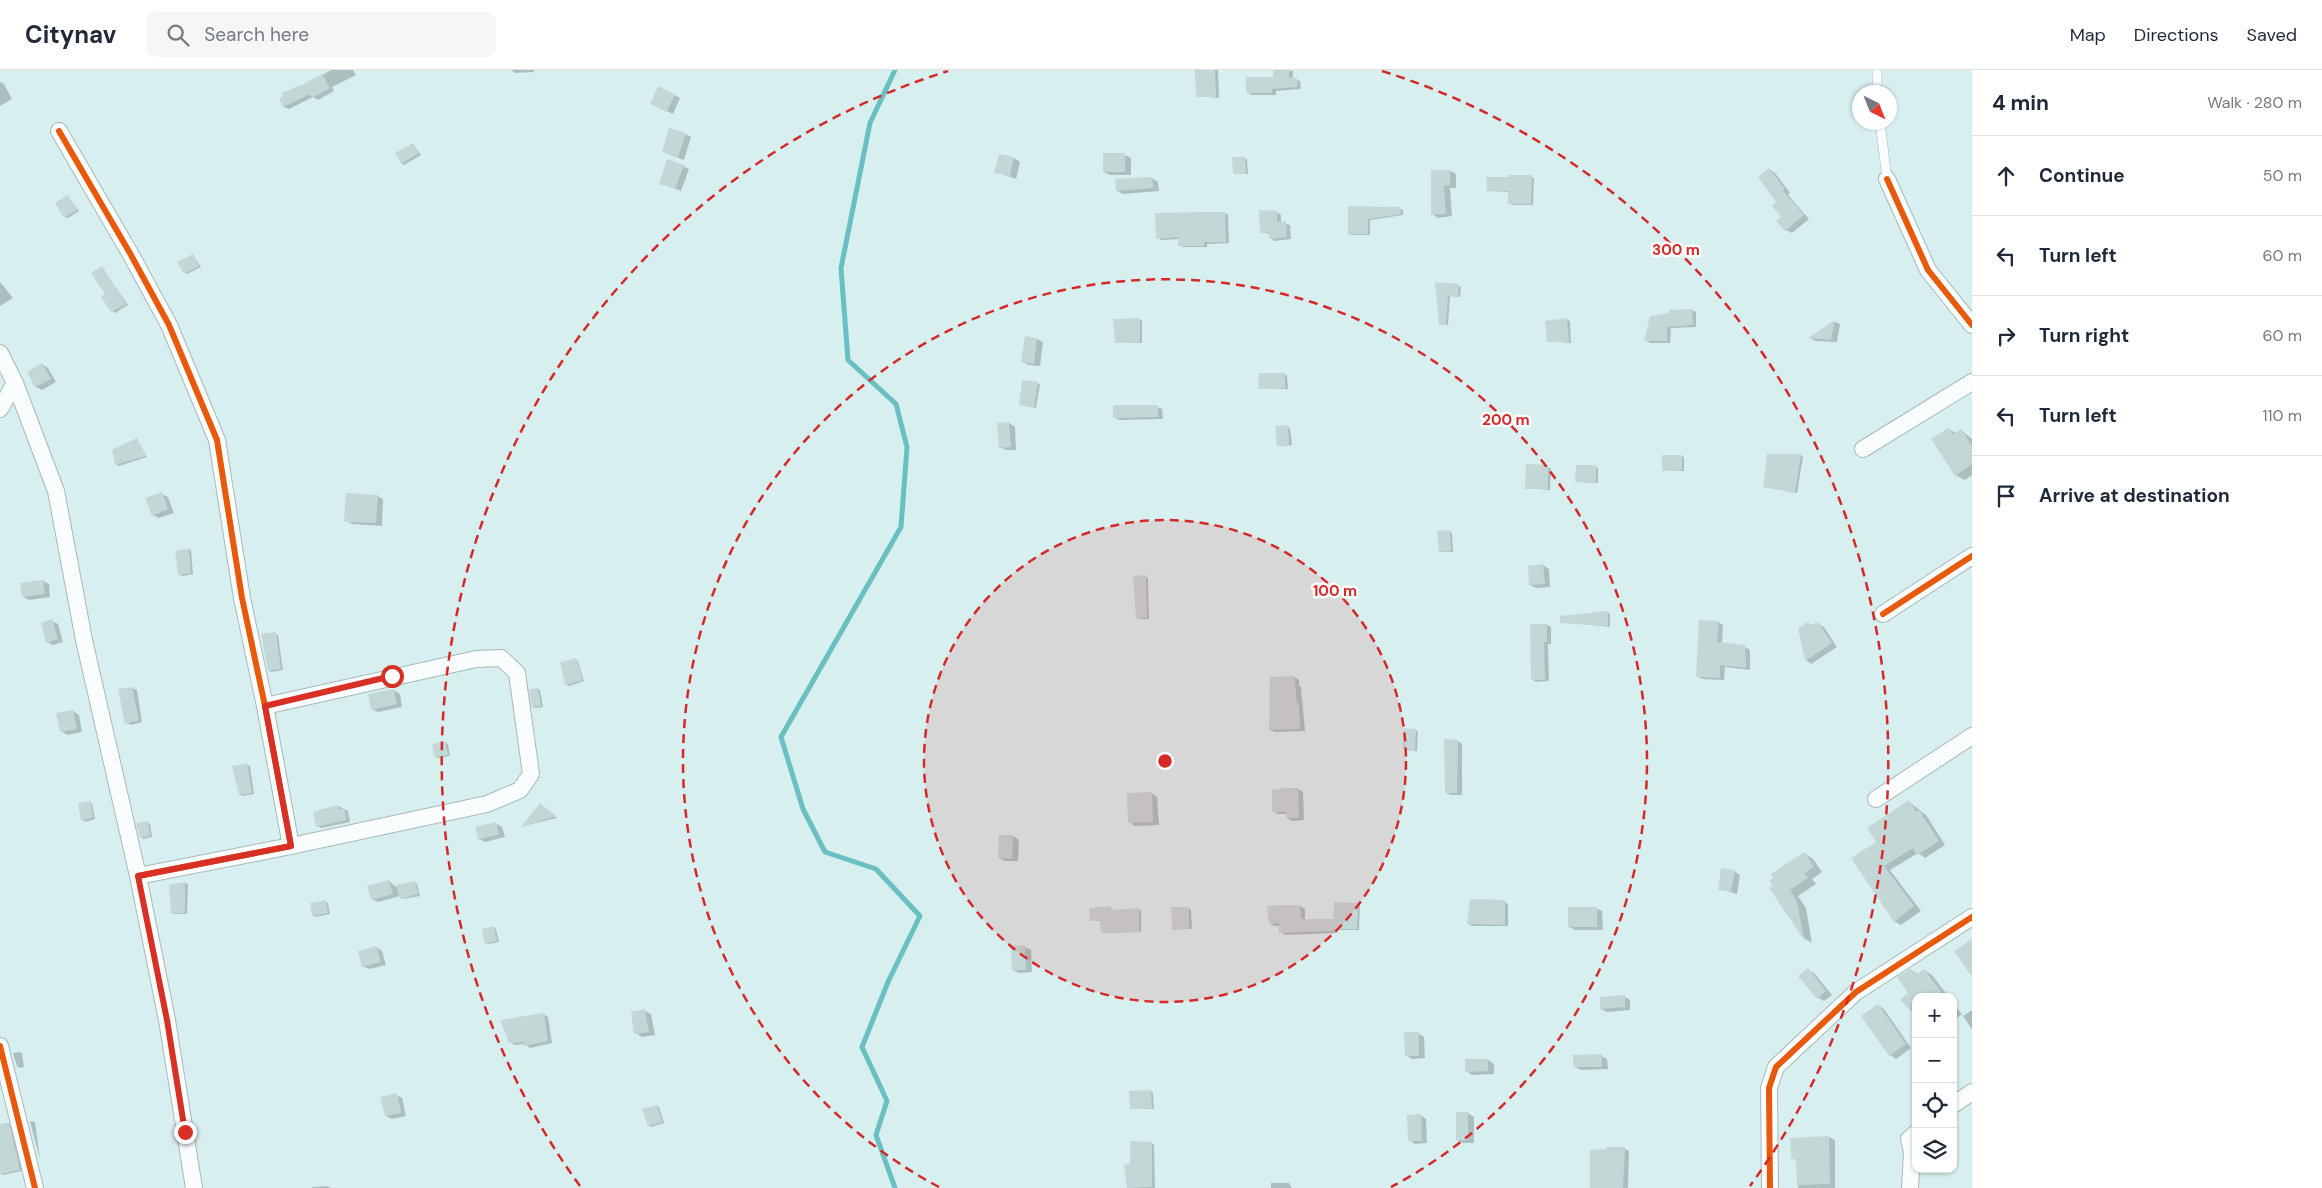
<!DOCTYPE html>
<meta charset="utf-8">
<style>
:root{--surface:#fff;--page:#f6f6f7;--text:#1f2937;--muted:#747a83;--line:#e0e1e3}
body{margin:0;font-family:"DM Sans",sans-serif;background:var(--page);color:var(--text)}
.controls{position:absolute;right:15px;bottom:15px;display:grid;overflow:hidden;border-radius:10px;box-shadow:0 1px 4px #0004}
.controls button{width:45px;height:45px;display:grid;place-items:center;padding:0;border:0;border-bottom:1px solid var(--line);background:var(--surface);color:var(--text);font:25px sans-serif}
.compass{position:absolute;left:1852px;top:15px;width:45px;height:45px;border-radius:50%;background:var(--surface);box-shadow:0 1px 4px #0004;rotate:137deg}
.stop{position:absolute;width:15px;height:15px;margin:-11px;border:4px solid #d93025;border-radius:50%;background:#fff}
.stop.end{background:#d93025;border-color:#fff;box-shadow:0 1px 5px #0008}
.list{margin:0;padding:0;list-style:none}
h2{display:flex;justify-content:space-between;align-items:center;height:65px;margin:0;padding:0 20px;font-size:21px}
h2 small{font-size:16px;font-weight:400;color:var(--muted)}
.list li{display:grid;grid-template-columns:32px 1fr auto;gap:15px;align-items:center;box-sizing:border-box;height:80px;padding:0 20px;border-top:1px solid var(--line)}
.list b{display:block;font-size:19px;white-space:nowrap}
.list em{font-size:16px;font-style:normal;color:var(--muted)}
.icon{flex:none;width:28px;height:28px;fill:none;stroke:currentColor;stroke-width:2;stroke-linecap:round;stroke-linejoin:round}
.map{position:relative;flex:none;width:1972px;height:1118px;overflow:hidden}
header{display:flex;align-items:center;gap:30px;box-sizing:border-box;height:70px;padding:0 25px;background:var(--surface);border-bottom:1px solid var(--line)}
header strong{font-size:24px}
nav{display:flex;gap:28px;margin-inline-start:auto;font-size:18px}
.search{width:350px;height:45px;background:var(--page);display:flex;align-items:center;gap:12px;box-sizing:border-box;padding:0 18px;border-radius:10px;color:var(--muted);font-size:19px}
main{display:flex}
aside{flex:1;background:var(--surface)}
.map>svg:first-child{display:block}
</style>
<header>
<strong>Citynav</strong>
<div class="search"><svg class="icon" aria-label="search" viewBox="0 0 24 24"><circle cx="10" cy="10" r="6"/><path d="M15 15l6 6"/></svg>Search here</div>
<nav><a>Map</a><a>Directions</a><a>Saved</a></nav>
</header>
<main>
<div class="map">
<svg width="1972" height="1118" viewBox="0 0 1972 1118">
<rect width="100%" height="100%" fill="#d8efef"/>
<path fill="#0003" d="M 331,0 L 353,0 L 356,5 L 332,17 L 334,21 L 318,30 L 313,27 L 289,39 L 284,37 L 280,29 Z
M 511,0 L 534,0 L 534,2 L 515,3 Z
M 1195,0 L 1218,0 L 1219,28 L 1197,26 Z
M 1274,0 L 1293,1 L 1293,9 L 1300,11 L 1301,19 L 1276,21 L 1276,25 L 1252,25 L 1247,22 L 1274,8 Z
M 0,12 L 4,14 L 12,29 L 0,36 Z
M 675,25 L 680,28 L 673,44 L 658,37 Z
M 685,64 L 691,67 L 684,90 L 663,82 Z
M 413,74 L 421,85 L 404,95 L 402,93 Z
M 1125,85 L 1131,88 L 1131,105 L 1110,105 L 1104,102 Z
M 1014,88 L 1020,92 L 1016,109 L 996,102 Z
M 1245,88 L 1247,90 L 1248,104 L 1234,103 Z
M 683,96 L 689,99 L 681,121 L 660,113 Z
M 1769,99 L 1775,103 L 1790,123 L 1788,125 L 1809,149 L 1792,163 L 1786,160 Z
M 1450,101 L 1456,104 L 1456,118 L 1450,118 L 1452,146 L 1438,148 L 1432,144 Z
M 1531,107 L 1534,108 L 1533,135 L 1512,135 L 1509,133 L 1509,122 L 1488,121 Z
M 1152,108 L 1158,112 L 1159,121 L 1123,124 L 1117,121 Z
M 68,127 L 79,141 L 68,148 L 65,147 Z
M 1349,138 L 1400,139 L 1403,140 L 1403,145 L 1370,150 L 1370,165 L 1352,165 L 1349,164 Z
M 1277,142 L 1281,145 L 1281,153 L 1290,155 L 1291,169 L 1275,171 L 1270,168 L 1270,164 L 1261,162 Z
M 1225,143 L 1228,145 L 1229,173 L 1207,174 L 1207,177 L 1183,177 L 1179,175 L 1180,169 L 1161,170 L 1158,168 Z
M 193,185 L 201,197 L 187,204 L 185,203 Z
M 102,198 L 128,235 L 115,243 L 112,241 L 107,224 Z
M 0,212 L 13,228 L 0,236 Z
M 1436,213 L 1461,217 L 1460,227 L 1450,226 L 1448,255 L 1440,254 Z
M 1692,240 L 1696,242 L 1696,257 L 1671,258 L 1670,273 L 1650,273 L 1646,270 Z
M 1139,249 L 1142,250 L 1142,273 L 1116,272 Z
M 1567,250 L 1570,251 L 1571,273 L 1548,271 L 1547,252 Z
M 1835,252 L 1840,254 L 1837,272 L 1815,271 L 1811,268 Z
M 1037,269 L 1043,272 L 1040,296 L 1028,295 L 1022,291 Z
M 42,294 L 48,298 L 56,312 L 42,320 L 36,317 L 28,302 Z
M 1285,304 L 1287,306 L 1288,319 L 1259,318 Z
M 1023,311 L 1040,314 L 1036,338 L 1021,335 Z
M 1157,337 L 1162,339 L 1163,349 L 1119,350 L 1114,347 Z
M 1009,353 L 1015,357 L 1016,380 L 1006,380 L 1000,377 L 999,354 Z
M 1288,357 L 1290,358 L 1292,375 L 1281,376 L 1278,375 Z
M 1948,359 L 1956,363 L 1961,360 L 1972,369 L 1972,405 L 1965,410 L 1955,405 Z
M 137,369 L 147,387 L 119,396 L 116,394 Z
M 1801,385 L 1803,387 L 1797,423 L 1764,416 Z
M 1681,386 L 1684,387 L 1684,401 L 1663,400 Z
M 1527,396 L 1551,398 L 1550,420 L 1526,418 Z
M 1596,397 L 1598,398 L 1598,413 L 1577,412 Z
M 162,424 L 168,427 L 174,443 L 159,448 L 153,445 Z
M 377,426 L 383,429 L 382,456 L 352,454 L 346,451 Z
M 1449,461 L 1452,463 L 1453,482 L 1442,482 L 1440,481 Z
M 188,479 L 191,480 L 193,504 L 182,506 L 179,504 Z
M 1543,495 L 1549,499 L 1550,517 L 1536,518 L 1530,515 L 1529,497 Z
M 1145,507 L 1148,508 L 1149,549 L 1140,549 L 1137,548 Z
M 43,511 L 49,514 L 50,527 L 29,530 L 23,527 Z
M 1607,542 L 1610,544 L 1610,557 L 1562,552 Z
M 52,551 L 58,554 L 63,572 L 53,575 L 47,572 Z
M 1718,552 L 1723,555 L 1722,574 L 1745,577 L 1750,580 L 1750,600 L 1725,597 L 1724,610 L 1702,609 L 1697,606 Z
M 1808,553 L 1814,556 L 1818,554 L 1824,557 L 1837,577 L 1811,594 L 1806,590 Z
M 1547,555 L 1551,557 L 1551,574 L 1548,574 L 1549,611 L 1536,612 L 1532,609 Z
M 275,564 L 278,565 L 283,600 L 271,602 L 269,600 Z
M 576,590 L 578,591 L 584,611 L 569,616 L 566,614 Z
M 1294,607 L 1299,610 L 1299,616 L 1301,617 L 1305,661 L 1275,662 L 1270,660 Z
M 132,618 L 137,620 L 142,652 L 131,655 L 127,653 L 120,620 Z
M 538,619 L 540,620 L 543,637 L 536,638 L 533,637 Z
M 394,620 L 400,624 L 402,637 L 378,642 L 372,639 Z
M 73,641 L 79,645 L 82,662 L 67,665 L 61,661 L 58,644 Z
M 1416,660 L 1418,662 L 1417,681 L 1407,680 L 1404,679 Z
M 1458,671 L 1462,674 L 1462,725 L 1451,725 L 1446,723 Z
M 445,672 L 448,674 L 450,686 L 438,688 L 436,687 Z
M 247,695 L 250,696 L 254,724 L 242,726 L 240,724 Z
M 1298,719 L 1303,722 L 1304,750 L 1292,751 L 1287,748 L 1287,744 L 1278,744 L 1273,741 L 1273,721 Z
M 1151,723 L 1157,727 L 1159,755 L 1135,756 L 1129,752 Z
M 90,732 L 92,734 L 95,749 L 85,752 L 83,750 Z
M 1909,732 L 1926,745 L 1945,775 L 1925,788 L 1918,783 L 1890,800 L 1921,841 L 1901,855 L 1894,851 L 1877,772 Z
M 338,736 L 348,741 L 350,752 L 321,758 L 317,756 L 319,740 Z
M 543,736 L 557,748 L 523,756 Z
M 147,752 L 150,754 L 152,767 L 143,769 L 141,767 Z
M 496,754 L 502,757 L 505,767 L 485,772 L 479,769 Z
M 1013,766 L 1019,770 L 1018,791 L 1005,791 L 999,788 Z
M 1804,783 L 1813,789 L 1822,802 L 1812,809 L 1816,814 L 1798,826 L 1806,838 L 1812,873 L 1805,869 L 1771,818 Z
M 1734,801 L 1740,805 L 1737,824 L 1719,819 Z
M 389,811 L 396,817 L 415,812 L 417,814 L 420,826 L 403,829 L 400,826 L 378,832 L 372,829 L 369,817 Z
M 185,813 L 188,814 L 187,844 L 175,844 L 172,843 L 170,816 Z
M 326,832 L 328,833 L 330,844 L 315,847 L 313,845 Z
M 1505,832 L 1508,834 L 1508,856 L 1472,856 L 1469,854 Z
M 1358,834 L 1360,835 L 1359,860 L 1337,860 L 1337,863 L 1285,865 L 1280,862 L 1280,856 L 1274,856 L 1270,854 L 1300,836 L 1305,839 L 1305,850 L 1335,852 Z
M 1110,837 L 1113,841 L 1141,840 L 1141,862 L 1102,863 L 1101,851 L 1091,850 L 1090,839 Z
M 1189,838 L 1191,840 L 1192,859 L 1173,859 Z
M 1596,838 L 1602,841 L 1603,860 L 1575,860 L 1569,857 Z
M 494,857 L 496,859 L 499,872 L 489,874 L 486,873 Z
M 376,877 L 382,881 L 386,895 L 369,899 L 363,896 Z
M 1013,877 L 1025,877 L 1031,880 L 1032,902 L 1019,903 L 1013,900 Z
M 1808,900 L 1814,903 L 1832,925 L 1824,931 L 1818,928 Z
M 1911,900 L 1919,905 L 1924,900 L 1932,905 L 1949,927 L 1916,927 L 1910,923 Z
M 1624,926 L 1630,930 L 1630,940 L 1607,942 L 1601,939 Z
M 1953,933 L 1963,946 L 1972,940 L 1972,960 L 1962,944 L 1953,951 Z
M 1879,936 L 1884,939 L 1911,978 L 1896,989 L 1890,985 Z
M 645,941 L 651,944 L 655,965 L 642,967 L 636,963 Z
M 543,944 L 548,947 L 552,973 L 530,978 L 525,974 L 515,975 L 510,972 Z
M 1418,963 L 1424,967 L 1425,988 L 1412,989 L 1406,985 Z
M 19,982 L 22,983 L 24,997 L 19,998 L 17,996 L 13,983 Z
M 1601,986 L 1607,989 L 1608,999 L 1581,1000 L 1575,997 Z
M 1488,990 L 1494,994 L 1494,1004 L 1472,1005 L 1466,1001 Z
M 1151,1021 L 1153,1023 L 1154,1039 L 1131,1038 Z
M 396,1025 L 402,1028 L 406,1046 L 392,1049 L 386,1046 Z
M 657,1036 L 659,1037 L 664,1053 L 651,1057 L 649,1056 Z
M 1468,1043 L 1474,1047 L 1474,1073 L 1463,1073 L 1457,1070 Z
M 1420,1045 L 1426,1049 L 1427,1073 L 1415,1074 L 1409,1070 Z
M 30,1051 L 35,1052 L 40,1090 Z
M 8,1054 L 11,1055 L 22,1101 L 3,1105 L 1,1104 L 0,1098 L 0,1055 Z
M 1829,1067 L 1835,1070 L 1835,1118 L 1798,1118 L 1798,1091 L 1792,1088 Z
M 1151,1073 L 1154,1075 L 1155,1118 L 1128,1118 L 1125,1096 L 1131,1095 Z
M 1624,1078 L 1629,1081 L 1628,1118 L 1591,1118 Z
M 1271,1113 L 1289,1113 L 1292,1118 L 1271,1118 Z
M 327,1116 L 331,1118 L 312,1118 L 312,1117 Z"/>
<g fill="none" stroke-linecap="round" stroke-linejoin="round">
<path stroke="#69bfc1" stroke-width="5" d="M 895,1118 L 876,1065 L 887,1031 L 862,977 L 888,912 L 920,846 L 876,799 L 825,782 L 803,739 L 781,667 L 901,457 L 907,377 L 896,334 L 848,290 L 841,198 L 870,53 L 895,0"/>
</g>
<path fill="#c4d7d7" d="M 1195,0 L 1215,0 L 1216,27 L 1196,27 Z
M 1273,0 L 1289,0 L 1289,7 L 1297,8 L 1297,17 L 1272,19 L 1272,23 L 1246,23 L 1246,7 L 1273,7 Z
M 322,4 L 330,18 L 312,28 L 310,24 L 283,37 L 279,29 L 283,26 L 282,23 L 300,15 L 300,16 Z
M 658,16 L 675,24 L 667,42 L 650,34 Z
M 669,58 L 686,63 L 678,87 L 662,82 Z
M 413,73 L 419,83 L 401,94 L 395,83 Z
M 1103,83 L 1125,83 L 1125,102 L 1103,102 Z
M 999,84 L 1014,87 L 1010,106 L 994,103 Z
M 1232,87 L 1245,87 L 1246,103 L 1233,104 Z
M 667,89 L 684,95 L 675,119 L 659,114 Z
M 1769,98 L 1785,119 L 1783,121 L 1804,145 L 1785,161 L 1776,151 L 1781,147 L 1772,136 L 1776,132 L 1758,107 Z
M 1431,100 L 1450,100 L 1450,115 L 1444,116 L 1446,144 L 1431,145 Z
M 1509,105 L 1532,105 L 1531,134 L 1508,134 L 1508,121 L 1487,121 L 1486,107 L 1509,107 Z
M 1152,107 L 1153,118 L 1116,121 L 1115,109 Z
M 68,125 L 77,140 L 64,148 L 55,133 Z
M 1348,136 L 1400,137 L 1401,144 L 1368,149 L 1368,164 L 1348,164 Z
M 1259,140 L 1277,141 L 1277,152 L 1286,151 L 1287,167 L 1269,169 L 1269,162 L 1260,163 Z
M 1201,142 L 1225,142 L 1226,172 L 1204,172 L 1204,176 L 1178,176 L 1178,167 L 1156,169 L 1155,143 Z
M 193,184 L 199,196 L 184,204 L 177,192 Z
M 102,196 L 126,234 L 111,242 L 101,227 L 105,224 L 91,203 Z
M 1435,212 L 1459,214 L 1458,227 L 1448,226 L 1446,255 L 1439,255 Z
M 1692,239 L 1693,255 L 1667,257 L 1667,271 L 1644,271 L 1650,246 L 1669,243 L 1669,240 Z
M 1140,248 L 1140,272 L 1115,273 L 1113,249 Z
M 1567,248 L 1569,272 L 1547,272 L 1545,251 Z
M 1835,250 L 1831,270 L 1808,268 Z
M 1025,266 L 1037,268 L 1034,294 L 1021,292 Z
M 42,293 L 51,309 L 35,317 L 27,302 Z
M 1259,303 L 1285,303 L 1285,318 L 1258,319 Z
M 1022,310 L 1038,312 L 1034,338 L 1019,335 Z
M 1113,335 L 1158,335 L 1158,347 L 1113,348 Z
M 1009,352 L 1011,377 L 999,378 L 997,353 Z
M 1288,355 L 1289,375 L 1277,376 L 1275,356 Z
M 1948,358 L 1953,364 L 1961,359 L 1972,376 L 1972,394 L 1955,406 L 1931,369 Z
M 137,368 L 146,386 L 115,395 L 112,380 Z
M 1767,384 L 1801,384 L 1795,423 L 1763,417 Z
M 1662,385 L 1682,385 L 1682,400 L 1662,401 Z
M 1526,394 L 1548,395 L 1548,419 L 1525,419 Z
M 1576,395 L 1596,395 L 1596,412 L 1575,412 Z
M 162,422 L 168,439 L 152,446 L 145,428 Z
M 346,423 L 378,425 L 376,453 L 344,452 Z
M 1450,460 L 1451,481 L 1439,482 L 1437,461 Z
M 189,478 L 191,503 L 178,505 L 175,481 Z
M 1543,494 L 1545,514 L 1529,515 L 1528,496 Z
M 1146,505 L 1147,548 L 1136,548 L 1133,506 Z
M 43,510 L 45,524 L 22,527 L 20,513 Z
M 1608,541 L 1608,556 L 1560,553 L 1560,546 Z
M 52,549 L 58,569 L 46,573 L 41,553 Z
M 1699,550 L 1719,551 L 1717,572 L 1745,575 L 1746,598 L 1720,595 L 1720,608 L 1696,607 Z
M 1808,552 L 1811,556 L 1818,552 L 1832,573 L 1805,591 L 1798,558 Z
M 1530,554 L 1547,554 L 1547,572 L 1544,572 L 1545,610 L 1531,610 Z
M 276,562 L 281,599 L 268,601 L 261,564 Z
M 576,588 L 583,610 L 565,615 L 560,592 Z
M 1294,606 L 1297,633 L 1299,633 L 1300,659 L 1269,660 L 1270,607 Z
M 132,617 L 139,650 L 125,654 L 118,619 Z
M 538,618 L 541,636 L 532,637 L 529,619 Z
M 394,619 L 397,634 L 371,640 L 368,624 Z
M 73,640 L 77,659 L 60,662 L 56,643 Z
M 1404,658 L 1416,659 L 1415,680 L 1403,679 Z
M 1444,669 L 1458,670 L 1457,723 L 1445,723 Z
M 445,671 L 448,685 L 434,687 L 432,674 Z
M 247,693 L 252,723 L 239,725 L 232,696 Z
M 1285,718 L 1298,718 L 1299,748 L 1286,748 L 1286,742 L 1272,742 L 1272,720 Z
M 1152,722 L 1153,752 L 1128,753 L 1127,723 Z
M 1909,730 L 1916,742 L 1919,740 L 1939,771 L 1917,785 L 1913,778 L 1884,796 L 1914,836 L 1894,852 L 1851,788 L 1876,772 L 1867,758 Z
M 90,731 L 93,747 L 81,751 L 78,733 Z
M 540,733 L 556,746 L 521,757 Z
M 338,735 L 338,739 L 344,738 L 346,750 L 316,757 L 313,742 Z
M 148,751 L 150,766 L 140,768 L 136,753 Z
M 496,752 L 499,764 L 478,770 L 475,757 Z
M 999,765 L 1013,765 L 1012,789 L 998,788 Z
M 1804,782 L 1814,797 L 1804,803 L 1808,808 L 1790,820 L 1797,832 L 1804,870 L 1769,818 L 1773,816 L 1769,810 L 1773,808 L 1771,804 Z
M 1721,798 L 1735,800 L 1731,822 L 1718,820 Z
M 389,810 L 393,824 L 371,830 L 367,816 Z
M 415,811 L 418,824 L 400,829 L 396,815 Z
M 185,812 L 185,843 L 171,844 L 169,815 Z
M 1470,829 L 1505,830 L 1505,855 L 1467,854 Z
M 326,830 L 328,843 L 312,846 L 310,833 Z
M 1334,832 L 1358,833 L 1357,859 L 1333,859 Z
M 1280,835 L 1300,835 L 1301,849 L 1333,849 L 1333,861 L 1279,863 L 1279,853 L 1269,854 L 1267,836 Z
M 1110,836 L 1111,840 L 1139,838 L 1139,862 L 1101,863 L 1100,850 L 1090,851 L 1089,838 Z
M 1171,837 L 1189,837 L 1189,859 L 1172,860 Z
M 1568,837 L 1597,837 L 1597,857 L 1568,857 Z
M 494,856 L 497,871 L 485,874 L 482,859 Z
M 1972,869 L 1972,907 L 1954,881 Z
M 1025,875 L 1026,900 L 1012,900 L 1011,876 Z
M 376,876 L 381,892 L 362,897 L 358,881 Z
M 1808,898 L 1826,921 L 1817,929 L 1798,906 Z
M 1911,899 L 1916,905 L 1924,899 L 1945,927 L 1916,927 L 1916,946 L 1900,930 L 1908,923 L 1897,907 Z
M 1625,925 L 1625,937 L 1600,939 L 1600,927 Z
M 1878,934 L 1906,974 L 1889,986 L 1861,946 Z
M 645,939 L 649,962 L 634,964 L 631,942 Z
M 544,943 L 548,971 L 524,976 L 524,972 L 509,973 L 500,950 Z
M 1404,962 L 1419,962 L 1419,986 L 1405,986 Z
M 1602,984 L 1602,997 L 1573,997 L 1573,985 Z
M 1465,989 L 1488,989 L 1488,1001 L 1465,1002 Z
M 1151,1020 L 1152,1038 L 1130,1039 L 1129,1021 Z
M 397,1023 L 401,1043 L 385,1046 L 380,1027 Z
M 657,1035 L 662,1052 L 648,1056 L 642,1039 Z
M 1456,1042 L 1468,1042 L 1468,1070 L 1456,1070 Z
M 1421,1044 L 1422,1071 L 1408,1071 L 1407,1045 Z
M 9,1052 L 20,1100 L 0,1104 L 0,1054 Z
M 1829,1066 L 1830,1114 L 1797,1115 L 1796,1089 L 1791,1089 L 1790,1068 Z
M 1130,1071 L 1152,1072 L 1152,1117 L 1127,1118 L 1124,1095 L 1130,1094 Z
M 1606,1077 L 1625,1077 L 1623,1118 L 1590,1118 L 1590,1080 L 1606,1079 Z"/>
<g fill="none" stroke-linecap="round" stroke-linejoin="round">
<defs>
<path id="lane" d="M 1877,22 L 1877,0
M 1880,52 L 1887,109"/>
<path id="street" d="M 59,61 L 131,185 L 169,255 L 217,370 L 242,528 L 265,636 L 291,776 L 138,806
M 1887,109 L 1928,200 L 1972,255
M 0,283 L 15,313 L 56,421 L 84,570 L 138,806 L 167,950 L 194,1118
M 0,339 L 15,313
M 1863,379 L 1972,312
M 1883,544 L 1972,486
M 265,636 L 476,589 L 501,588 L 517,603 L 531,704 L 520,720 L 487,734 L 291,776
M 1876,729 L 1972,666
M 0,976 L 35,1118
M 1953,1035 L 1972,1022
M 1770,1118 L 1769,1018 L 1776,997 L 1856,922 L 1972,847
M 1910,1118 L 1912,1082 L 1909,1069 L 1916,1063"/>
</defs>
<use href="#lane" stroke="#a7b9ba" stroke-width="10"/>
<use href="#street" stroke="#a7b9ba" stroke-width="18"/>
<use href="#lane" stroke="#f9fdfd" stroke-width="9"/>
<use href="#street" stroke="#f9fdfd" stroke-width="16"/>
<defs>
<path id="cycleway" d="M 59,61 L 131,185 L 169,255 L 217,370 L 242,528 L 265,636 L 291,776 L 138,806
M 1887,109 L 1928,200 L 1972,255
M 1883,544 L 1972,486
M 0,976 L 35,1118
M 1770,1118 L 1769,1018 L 1776,997 L 1856,922 L 1972,847"/>
</defs>
<use href="#cycleway" stroke="#fff" stroke-width="9"/>
<use href="#cycleway" stroke="#e8590c" stroke-width="6"/>
</g>
<g fill="none" stroke-linecap="round" stroke-linejoin="round">
<path stroke="#d93025" stroke-width="6" d="M 185,1062 L 167,950 L 138,806 L 291,776 L 265,636 L 392,606"/>
</g>
<circle cx="1165" cy="691" r="241" fill="#d62828" fill-opacity=".12"/>
<g fill="none" stroke="#d62828" stroke-width="2.5" stroke-dasharray="9 6">
<circle cx="1165" cy="691" r="241"/>
<path d="M939 1117A482 482 0 1 1 1391 1117"/>
<path d="M580 1116A723 723 0 0 1 948 1M1382 1A723 723 0 0 1 1750 1116"/>
</g>
<circle cx="1165" cy="691" r="8" fill="#d62828" stroke="#fff" stroke-width="2.5"/>
<g font-size="15" text-anchor="middle" font-weight="bold" fill="#d62828" stroke="#fff" stroke-width="5" stroke-linejoin="round" paint-order="stroke">
<text x="1676" y="185">300 m</text>
<text x="1506" y="355">200 m</text>
<text x="1335" y="526">100 m</text>
</g>
</svg>
<div class="controls">
<button>+</button>
<button>−</button>
<button><svg class="icon" aria-label="locate" viewBox="0 0 24 24"><circle cx="12" cy="12" r="6"/><path d="M12 2v4M12 18v4M2 12h4M18 12h4"/></svg></button>
<button><svg class="icon" aria-label="layers" viewBox="0 0 24 24"><path d="M12 4l9 5-9 5-9-5zM3 14l9 5 9-5"/></svg></button>
</div>
<svg class="compass" viewBox="-18 -18 36 36"><path d="M0-13l5 13h-10z" fill="#e53935"/><path d="M0 13l5-13h-10z" fill="#747a83"/></svg>
<div class="stop" style="left:392px;top:606px"></div>
<div class="stop end" style="left:185px;top:1062px"></div>
</div>
<aside>
<h2>4 min<small>Walk · 280 m</small></h2>
<ul class="list">
<li><svg class="icon" aria-label="ahead" viewBox="0 0 24 24"><path d="M12 20V5M6 11l6-6 6 6"/></svg><div><b>Continue</b></div><em>50 m</em></li>
<li><svg class="icon" aria-label="left" viewBox="0 0 24 24"><path d="M17 20v-9H6M10 6l-5 5 5 5"/></svg><div><b>Turn left</b></div><em>60 m</em></li>
<li><svg class="icon" aria-label="right" viewBox="0 0 24 24"><path d="M7 20v-9h11M14 6l5 5-5 5"/></svg><div><b>Turn right</b></div><em>60 m</em></li>
<li><svg class="icon" aria-label="left" viewBox="0 0 24 24"><path d="M17 20v-9H6M10 6l-5 5 5 5"/></svg><div><b>Turn left</b></div><em>110 m</em></li>
<li><svg class="icon" aria-label="arrive" viewBox="0 0 24 24"><path d="M6 21V4h12l-3 4 3 4H6"/></svg><div><b>Arrive at destination</b></div></li>
</ul>
</aside>
</main>
